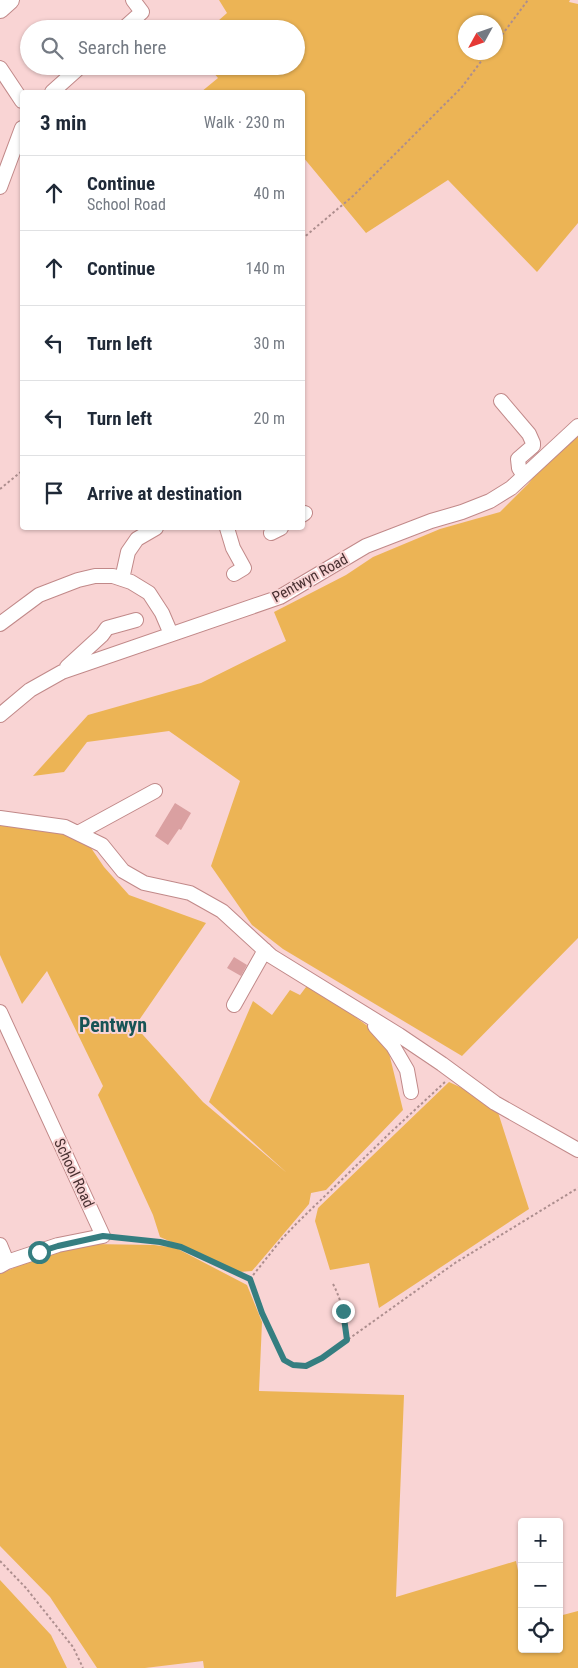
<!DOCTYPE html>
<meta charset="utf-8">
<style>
:root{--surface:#fff;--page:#f6f6f7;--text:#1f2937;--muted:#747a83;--line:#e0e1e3}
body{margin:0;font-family:"Roboto Condensed",sans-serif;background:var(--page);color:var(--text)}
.controls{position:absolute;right:15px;bottom:15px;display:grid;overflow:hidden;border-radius:5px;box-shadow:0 1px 4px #0004}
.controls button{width:45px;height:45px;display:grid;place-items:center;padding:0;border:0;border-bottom:1px solid var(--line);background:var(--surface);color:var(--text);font:25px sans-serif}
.compass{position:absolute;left:458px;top:15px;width:45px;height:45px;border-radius:50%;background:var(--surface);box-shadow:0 1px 4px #0004;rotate:230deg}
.stop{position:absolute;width:15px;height:15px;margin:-11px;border:4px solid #357e80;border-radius:50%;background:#fff}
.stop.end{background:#357e80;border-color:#fff;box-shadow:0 1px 5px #0008}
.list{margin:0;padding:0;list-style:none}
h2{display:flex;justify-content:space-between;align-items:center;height:65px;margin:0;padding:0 20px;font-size:21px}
h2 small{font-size:16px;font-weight:400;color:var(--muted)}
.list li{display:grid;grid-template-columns:32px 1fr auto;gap:15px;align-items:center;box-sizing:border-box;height:75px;padding:0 20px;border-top:1px solid var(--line)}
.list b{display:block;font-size:19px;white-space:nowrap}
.list p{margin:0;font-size:16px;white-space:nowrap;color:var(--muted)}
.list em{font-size:16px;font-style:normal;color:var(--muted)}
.icon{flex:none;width:28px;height:28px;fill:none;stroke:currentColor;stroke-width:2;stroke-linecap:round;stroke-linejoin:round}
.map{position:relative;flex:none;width:578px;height:1668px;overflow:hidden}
.search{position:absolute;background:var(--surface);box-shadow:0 1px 4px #0004;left:20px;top:20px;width:285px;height:55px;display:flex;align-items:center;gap:12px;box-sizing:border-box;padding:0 18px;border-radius:28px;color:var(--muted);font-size:19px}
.panel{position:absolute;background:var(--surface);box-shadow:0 1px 4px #0004;left:20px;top:90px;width:285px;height:440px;border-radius:5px}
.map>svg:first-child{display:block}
</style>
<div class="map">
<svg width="578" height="1668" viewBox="0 0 578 1668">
<rect width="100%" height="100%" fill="#f9d4d4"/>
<path fill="#ecb455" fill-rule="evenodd" d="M 219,0 L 570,0 L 569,2 L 578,4 L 578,223 L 537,272 L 448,180 L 366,233 L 303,157 L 302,92 L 201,92 L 218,78 L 208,66 L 296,66 L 296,29 L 209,29 L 227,13 ZM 466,22 L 496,22 L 496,52 L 466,52 Z
M 578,434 L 578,938 L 462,1056 L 283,949 L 252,925 L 211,866 L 240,781 L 169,731 L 87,742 L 64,772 L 33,776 L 88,715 L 201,683 L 286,641 L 274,612 L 346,575 L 373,557 L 440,529 L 500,512 L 528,484 L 553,454 Z
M 0,822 L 53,826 L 85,839 L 104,867 L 129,895 L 206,923 L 135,1026 L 203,1102 L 287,1173 L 209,1102 L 253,1001 L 272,1015 L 290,990 L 300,995 L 309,983 L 373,1030 L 389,1053 L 403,1110 L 326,1190 L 311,1193 L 309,1204 L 252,1271 L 239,1272 L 160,1237 L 153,1215 L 98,1095 L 103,1086 L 47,971 L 22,1004 L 0,955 Z
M 449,1082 L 495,1103 L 529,1209 L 379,1308 L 369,1263 L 330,1270 L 315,1221 L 318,1208 Z
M 92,1244 L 154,1245 L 176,1248 L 247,1285 L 262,1322 L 259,1391 L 404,1395 L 396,1597 L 516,1561 L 522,1590 L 522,1649 L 559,1649 L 559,1616 L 578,1611 L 578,1668 L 204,1668 L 203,1661 L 145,1668 L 97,1668 L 50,1597 L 0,1546 L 0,1274 L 38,1257 Z
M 0,1580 L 51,1635 L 67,1668 L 0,1668 Z"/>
<path fill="#daa0a1" d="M 175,803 L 191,813 L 181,830 L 179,829 L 168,845 L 155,836 Z
M 234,957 L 247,965 L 241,976 L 227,968 Z"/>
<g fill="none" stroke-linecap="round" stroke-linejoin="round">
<defs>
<path id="minor" d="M 123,29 L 142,12 L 133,0
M 0,68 L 22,101
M 52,92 L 81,66
M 0,187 L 22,128
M 501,401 L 529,434 L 533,443 L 533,446 L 518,459 L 519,468 L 524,476
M 302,515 L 305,513
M 227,528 L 233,548 L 244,568 L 234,574
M 271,533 L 281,528
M 122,579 L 128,552 L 137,539 L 156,528
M 0,624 L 39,595 L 78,580 L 95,576 L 113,576 L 131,582 L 149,593 L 162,613 L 171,634
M 67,667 L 102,635 L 107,628 L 136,620
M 0,715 L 30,690 L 62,672 L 280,597 L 366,546 L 431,521 L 462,512 L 490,501 L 511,488 L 578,426
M 0,818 L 65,827 L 102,845 L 123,871 L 144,883 L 190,893 L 222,911 L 271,956 L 399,1035 L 442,1064 L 495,1103 L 578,1150
M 78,833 L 155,791
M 234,1005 L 265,950
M 0,1012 L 103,1236 L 58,1245 L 7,1262 L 0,1266
M 375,1026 L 393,1046 L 407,1070 L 411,1092
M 0,1245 L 7,1262"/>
<path id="major" d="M 0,9 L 10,0"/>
</defs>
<use href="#minor" stroke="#c18989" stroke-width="16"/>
<use href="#major" stroke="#c18989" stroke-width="20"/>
<path stroke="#ad8e8e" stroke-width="2" stroke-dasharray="2.5 2.5" stroke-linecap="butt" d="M 496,43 L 528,0
M 302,239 L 353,196 L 462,87 L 488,52
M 0,489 L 22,471
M 115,1237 L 160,1242 L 181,1247 L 250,1279 L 262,1313 L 283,1360 L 293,1365 L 306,1366 L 322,1358 L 455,1263 L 578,1188
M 250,1279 L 281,1240 L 297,1223 L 391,1132 L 445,1082
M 333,1284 C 342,1301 346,1320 347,1340
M 0,1561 L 26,1588 L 73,1647 L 83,1668"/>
<use href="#minor" stroke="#fff" stroke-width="14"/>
<use href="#major" stroke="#fff" stroke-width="18"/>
</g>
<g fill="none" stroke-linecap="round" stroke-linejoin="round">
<path stroke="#357e80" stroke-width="6" d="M 39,1252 L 58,1246 L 103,1236 L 160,1242 L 181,1247 L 250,1279 L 262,1313 L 284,1360 L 293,1365 L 306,1366 L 322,1358 L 347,1340 L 343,1311"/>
</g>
<g text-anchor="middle" stroke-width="4" stroke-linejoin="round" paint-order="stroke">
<g font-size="15" fill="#483031" stroke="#f9d4d4">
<text transform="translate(310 578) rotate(-29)" y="5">Pentwyn Road</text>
<text transform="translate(74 1173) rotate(65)" y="5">School Road</text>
</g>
<g font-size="20" font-weight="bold" fill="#175456" stroke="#f9d4d4">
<text x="113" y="1032">Pentwyn</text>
</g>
</g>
</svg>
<div class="controls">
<button>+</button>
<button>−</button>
<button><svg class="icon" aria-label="locate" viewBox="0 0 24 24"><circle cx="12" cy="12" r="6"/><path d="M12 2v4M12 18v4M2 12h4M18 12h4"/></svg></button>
</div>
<svg class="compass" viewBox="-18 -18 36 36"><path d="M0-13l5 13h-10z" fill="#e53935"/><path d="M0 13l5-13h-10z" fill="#747a83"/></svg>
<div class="stop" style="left:39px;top:1252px"></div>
<div class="stop end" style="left:343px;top:1311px"></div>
<div class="search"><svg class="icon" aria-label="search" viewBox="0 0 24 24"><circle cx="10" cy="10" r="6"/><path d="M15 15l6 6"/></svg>Search here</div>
<section class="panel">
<h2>3 min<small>Walk · 230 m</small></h2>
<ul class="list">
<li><svg class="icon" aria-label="ahead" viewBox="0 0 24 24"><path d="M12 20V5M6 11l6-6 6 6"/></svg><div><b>Continue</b><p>School Road</p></div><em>40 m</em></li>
<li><svg class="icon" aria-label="ahead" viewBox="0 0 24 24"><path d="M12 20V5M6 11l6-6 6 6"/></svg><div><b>Continue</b></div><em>140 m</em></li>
<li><svg class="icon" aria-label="left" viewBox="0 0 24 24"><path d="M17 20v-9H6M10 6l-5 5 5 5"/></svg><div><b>Turn left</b></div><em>30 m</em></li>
<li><svg class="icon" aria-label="left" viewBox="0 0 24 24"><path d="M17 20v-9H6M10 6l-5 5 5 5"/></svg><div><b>Turn left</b></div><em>20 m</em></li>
<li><svg class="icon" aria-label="arrive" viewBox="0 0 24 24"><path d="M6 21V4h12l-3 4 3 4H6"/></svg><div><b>Arrive at destination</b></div></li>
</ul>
</section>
</div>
